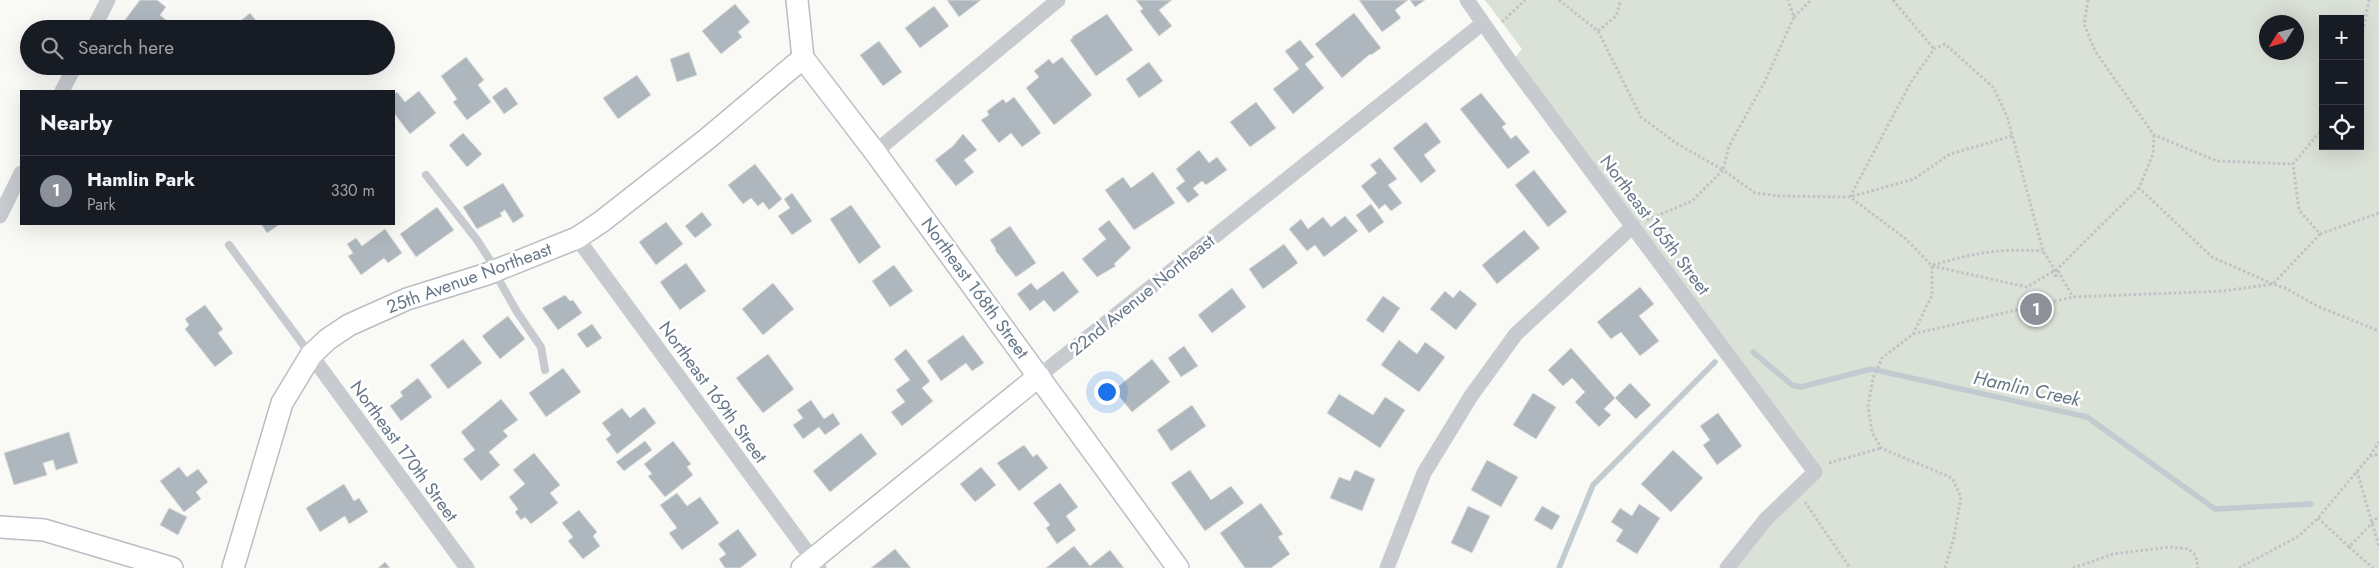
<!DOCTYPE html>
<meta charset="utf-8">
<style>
:root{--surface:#171b24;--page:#242831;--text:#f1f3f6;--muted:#9ea1a6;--line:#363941;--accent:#8c9099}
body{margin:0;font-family:Jost,sans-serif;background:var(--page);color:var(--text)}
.controls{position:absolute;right:15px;top:15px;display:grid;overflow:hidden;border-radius:0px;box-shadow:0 5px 20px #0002}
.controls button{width:45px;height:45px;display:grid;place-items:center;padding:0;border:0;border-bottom:1px solid var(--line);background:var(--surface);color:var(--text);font:25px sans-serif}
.compass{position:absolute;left:2259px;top:15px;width:45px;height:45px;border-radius:50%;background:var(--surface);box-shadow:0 5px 20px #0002;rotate:233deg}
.you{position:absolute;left:1106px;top:391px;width:18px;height:18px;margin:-12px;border:4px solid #fff;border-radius:50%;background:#1a73e8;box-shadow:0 0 0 8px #1a73e833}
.badge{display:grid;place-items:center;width:32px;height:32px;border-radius:50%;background:var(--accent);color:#fff;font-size:16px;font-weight:700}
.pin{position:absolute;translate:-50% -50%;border:2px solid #fff;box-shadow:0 1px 5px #0006}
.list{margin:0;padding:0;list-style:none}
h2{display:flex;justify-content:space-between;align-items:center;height:65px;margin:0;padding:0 20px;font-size:21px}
h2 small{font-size:16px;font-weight:400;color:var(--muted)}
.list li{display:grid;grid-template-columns:32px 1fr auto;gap:15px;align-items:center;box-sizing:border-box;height:70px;padding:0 20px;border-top:1px solid var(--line)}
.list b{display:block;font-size:19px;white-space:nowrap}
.list p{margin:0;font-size:16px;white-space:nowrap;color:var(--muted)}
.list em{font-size:16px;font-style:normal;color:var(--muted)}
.icon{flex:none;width:28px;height:28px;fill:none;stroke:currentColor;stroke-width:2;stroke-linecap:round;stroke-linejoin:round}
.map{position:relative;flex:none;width:2379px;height:568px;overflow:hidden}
.search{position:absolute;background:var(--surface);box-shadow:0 5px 20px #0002;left:20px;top:20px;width:375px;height:55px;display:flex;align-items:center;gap:12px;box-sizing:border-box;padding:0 18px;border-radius:28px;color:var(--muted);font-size:19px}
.panel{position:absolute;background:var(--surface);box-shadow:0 5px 20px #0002;left:20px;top:90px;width:375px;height:135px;border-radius:0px}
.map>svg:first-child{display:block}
</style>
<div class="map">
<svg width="2379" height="568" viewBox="0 0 2379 568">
<rect width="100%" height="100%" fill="#f9f9f6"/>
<path fill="#dae1d7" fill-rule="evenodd" d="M 1485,0 L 2379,0 L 2379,568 L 1726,568 L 1812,469 L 1511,63 L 1522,49 ZM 2323,19 L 2360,19 L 2360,146 L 2323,146 ZM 2266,22 L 2296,22 L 2296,52 L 2266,52 Z"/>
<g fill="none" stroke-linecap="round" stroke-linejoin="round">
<path stroke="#c1cbd0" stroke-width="5.5" d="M 1753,352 L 1792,385 L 1801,387 L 1871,369 L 2087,417 L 2215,509 L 2311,504
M 1559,568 L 1593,485 L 1715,362"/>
</g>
<path fill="#afb7be" stroke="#dbdbd9" d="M 140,0 L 157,0 L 166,7 L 160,15 L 172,25 L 169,29 L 118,29 Z
M 947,0 L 981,0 L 959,17 Z
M 1136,0 L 1172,0 L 1159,10 L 1172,26 L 1159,36 L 1140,11 L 1143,9 Z
M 1359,0 L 1408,0 L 1395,10 L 1401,18 L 1382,32 Z
M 1410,0 L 1425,0 L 1415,7 Z
M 735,4 L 750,22 L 738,32 L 742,37 L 721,54 L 702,31 Z
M 934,6 L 949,26 L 920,48 L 905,28 Z
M 250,13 L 263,29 L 231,29 Z
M 1354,13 L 1381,48 L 1371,55 L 1370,54 L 1342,78 L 1315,44 Z
M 1107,14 L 1133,50 L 1096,76 L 1070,40 L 1073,38 L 1072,37 Z
M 1300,40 L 1314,57 L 1305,64 L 1324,88 L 1293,114 L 1273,89 L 1299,69 L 1285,51 Z
M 879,41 L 902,72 L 883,86 L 860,55 Z
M 689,52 L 697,75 L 677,82 L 670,59 Z
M 466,57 L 484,80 L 478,85 L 491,102 L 467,120 L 453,102 L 457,99 L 441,76 Z
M 1062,57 L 1092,95 L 1054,125 L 1026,88 L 1039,77 L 1034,71 L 1049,59 L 1053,64 Z
M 1149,62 L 1163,81 L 1139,98 L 1126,79 Z
M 637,75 L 651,95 L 618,119 L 603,98 Z
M 506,87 L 518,104 L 504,114 L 492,97 Z
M 419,91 L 436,113 L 410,134 L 394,113 L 394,94 L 397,92 L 405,102 Z
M 1481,93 L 1506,124 L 1502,127 L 1511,139 L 1516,135 L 1530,152 L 1508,169 L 1460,109 Z
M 1014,97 L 1041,133 L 1022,147 L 1011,133 L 999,143 L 981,120 L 989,115 L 987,111 L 1003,99 L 1006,103 Z
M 1256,102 L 1276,128 L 1250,147 L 1230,122 Z
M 1426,122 L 1441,142 L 1424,155 L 1436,171 L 1421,183 L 1393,148 Z
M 463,133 L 482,154 L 467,167 L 449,145 Z
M 963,134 L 977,150 L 964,160 L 974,172 L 956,186 L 935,160 L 953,146 Z
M 1199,150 L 1209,163 L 1217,157 L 1227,170 L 1206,185 L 1202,181 L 1193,188 L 1199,195 L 1188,203 L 1176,188 L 1185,181 L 1176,169 Z
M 1380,158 L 1397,179 L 1388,185 L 1402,203 L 1391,211 L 1385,204 L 1379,209 L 1361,186 L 1377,173 L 1370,165 Z
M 755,164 L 782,199 L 769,210 L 763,202 L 758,206 L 751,198 L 743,204 L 728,185 Z
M 1534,170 L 1567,212 L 1548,227 L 1515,185 Z
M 1153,172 L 1175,203 L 1134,230 L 1105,190 L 1123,177 L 1131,188 Z
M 503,183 L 524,216 L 513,223 L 505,210 L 500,213 L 502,216 L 477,229 L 463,207 Z
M 792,193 L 812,221 L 792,235 L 778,216 L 790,208 L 784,199 Z
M 1371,204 L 1384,222 L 1369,233 L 1356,215 Z
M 851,205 L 881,247 L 859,264 L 830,219 Z
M 437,207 L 454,230 L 416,257 L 400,234 Z
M 702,212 L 712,225 L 695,238 L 685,226 Z
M 1345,216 L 1358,231 L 1324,257 L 1315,245 L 1307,251 L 1289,229 L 1301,219 L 1308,229 L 1323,217 L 1331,227 Z
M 1109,220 L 1131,248 L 1114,264 L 1116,266 L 1097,277 L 1082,259 L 1106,239 L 1098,229 Z
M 666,222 L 683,244 L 656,265 L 639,242 Z
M 261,224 L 280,224 L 267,233 Z
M 1010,226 L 1036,263 L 1016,277 L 995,250 L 996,249 L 990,240 Z
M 385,229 L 402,253 L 388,263 L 384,258 L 361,275 L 348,256 L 353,253 L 347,244 L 356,238 L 362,246 Z
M 1524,230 L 1540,248 L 1497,284 L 1482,265 Z
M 1284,244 L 1298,263 L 1263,289 L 1249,269 Z
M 686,263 L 706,291 L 680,310 L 660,282 Z
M 894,265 L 913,291 L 890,307 L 872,281 Z
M 1063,271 L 1079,292 L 1054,312 L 1044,300 L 1030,311 L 1017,294 L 1031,283 L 1037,290 Z
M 773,283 L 794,309 L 763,335 L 742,309 Z
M 1640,287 L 1654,304 L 1639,316 L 1659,341 L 1640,356 L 1621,332 L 1611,339 L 1597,322 Z
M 1232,288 L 1246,307 L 1212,333 L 1198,315 Z
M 1460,290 L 1477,304 L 1456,330 L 1430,309 L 1445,291 L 1453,298 Z
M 565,295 L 570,301 L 573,300 L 582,313 L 558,330 L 542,308 Z
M 1383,296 L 1400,308 L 1383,333 L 1366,320 Z
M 205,305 L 223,329 L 218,333 L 233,353 L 215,367 L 185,329 L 189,325 L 185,319 Z
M 508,316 L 525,339 L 500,359 L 482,336 Z
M 592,324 L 602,338 L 587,348 L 577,334 Z
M 963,335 L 984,363 L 972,371 L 966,363 L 941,381 L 927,361 Z
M 463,339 L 482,363 L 448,389 L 430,365 Z
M 1399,340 L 1417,354 L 1425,342 L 1445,357 L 1419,392 L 1381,365 Z
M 1184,346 L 1198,366 L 1181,377 L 1168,358 Z
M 1571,348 L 1615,398 L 1630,383 L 1651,405 L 1636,419 L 1615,398 L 1604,409 L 1611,415 L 1599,427 L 1575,402 L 1585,392 L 1572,378 L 1563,386 L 1548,370 Z
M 906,349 L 930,381 L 922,388 L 933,401 L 902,426 L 891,412 L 905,402 L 896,390 L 910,380 L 894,359 Z
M 768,354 L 794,389 L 763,413 L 736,378 Z
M 1152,359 L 1170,382 L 1132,412 L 1114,390 Z
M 563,368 L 581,392 L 546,417 L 529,393 Z
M 418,378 L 432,397 L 401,421 L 390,406 L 403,396 L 400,392 Z
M 1533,393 L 1556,407 L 1536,439 L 1513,425 Z
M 1339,394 L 1373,415 L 1385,397 L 1405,410 L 1380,448 L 1327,413 Z
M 501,399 L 518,420 L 503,431 L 508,436 L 489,452 L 500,465 L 481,481 L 463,459 L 475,450 L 461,432 Z
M 811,400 L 824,419 L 833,413 L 840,424 L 825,435 L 819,427 L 803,439 L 793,425 L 803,418 L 797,410 Z
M 1192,405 L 1206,426 L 1171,451 L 1157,430 Z
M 644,407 L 656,423 L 617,454 L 606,439 L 611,435 L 602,423 L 622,408 L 630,418 Z
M 1718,413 L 1742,446 L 1717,465 L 1703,445 L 1710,440 L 1700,426 Z
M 69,432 L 78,463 L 56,470 L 53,460 L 43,463 L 47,475 L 14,485 L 4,453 Z
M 861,433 L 877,454 L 830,492 L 813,471 Z
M 645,441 L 652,450 L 624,471 L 616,462 Z
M 673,441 L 691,464 L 687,467 L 693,475 L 665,497 L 648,476 L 652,474 L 644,464 Z
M 1024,445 L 1033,457 L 1037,454 L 1048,468 L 1019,491 L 997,463 Z
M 1673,450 L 1703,478 L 1671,512 L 1641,484 Z
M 534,453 L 560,485 L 550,493 L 558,503 L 531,524 L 525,517 L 521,520 L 515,512 L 518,509 L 509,497 L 525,484 L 513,470 Z
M 1487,460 L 1518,477 L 1501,507 L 1471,490 Z
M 179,467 L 187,477 L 198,469 L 208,482 L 196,492 L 201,499 L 184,512 L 160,481 Z
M 981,467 L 996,485 L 975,502 L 960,484 Z
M 1190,470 L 1211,500 L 1231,486 L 1244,503 L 1205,531 L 1171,483 Z
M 1355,470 L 1375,479 L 1362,511 L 1330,498 L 1339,477 L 1350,481 Z
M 1060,483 L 1078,507 L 1066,516 L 1076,530 L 1057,544 L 1046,528 L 1050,525 L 1033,503 Z
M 344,484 L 354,501 L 359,498 L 368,512 L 349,524 L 345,516 L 320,532 L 306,508 Z
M 677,493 L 687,506 L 700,497 L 719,523 L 682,550 L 669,533 L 677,528 L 660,505 Z
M 1261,503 L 1283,534 L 1278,537 L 1290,554 L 1271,568 L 1245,568 L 1220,533 Z
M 1639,504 L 1660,518 L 1637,554 L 1616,541 L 1623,530 L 1611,522 L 1620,508 L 1632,516 Z
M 1468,506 L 1490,516 L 1472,553 L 1451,543 Z
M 1542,506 L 1560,516 L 1552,530 L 1534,520 Z
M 169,508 L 187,517 L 178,535 L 160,525 Z
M 579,510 L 597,532 L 593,536 L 600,546 L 583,559 L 568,541 L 573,537 L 562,523 Z
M 738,529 L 757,555 L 740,568 L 725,568 L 719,559 L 726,554 L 718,544 Z
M 1074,546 L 1090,566 L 1110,550 L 1124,568 L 1046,568 Z
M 895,549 L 911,568 L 871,568 Z
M 385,562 L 390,568 L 378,568 Z"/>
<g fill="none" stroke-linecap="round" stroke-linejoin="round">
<defs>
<path id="secondary" d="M 797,0 L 803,58 L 875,152 L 1178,568
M 0,527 L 44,530 L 172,568
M 233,568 L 282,403 L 311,355 L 328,339 L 349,325 L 407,299 L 487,274 L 577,238 L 601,222 L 707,139 L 803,58
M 802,568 L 1039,376"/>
</defs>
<use href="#secondary" stroke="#b9bec3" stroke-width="24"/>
<path stroke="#c0c3c5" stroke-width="3" stroke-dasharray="2.5 2.5" stroke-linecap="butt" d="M 1559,0 L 1598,31 L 1641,117 L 1676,143 L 1723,170 L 1729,146 L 1765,81 L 1794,17 L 1788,0
M 1893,0 L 1934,49
M 2088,0 L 2084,24 L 2095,51 L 2154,135 L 2217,161 L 2293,164
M 1794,17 L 1811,0
M 1502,22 L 1525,0
M 1598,31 L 1616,16 L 1621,0
M 2360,46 L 2369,0
M 2323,128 L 2293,164 L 2299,210 L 2320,234 L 2379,213
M 2154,135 L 2153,154 L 2139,188 L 2212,257 L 2273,284
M 2012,136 L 1950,154 L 1914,179 L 1850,197 L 1911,82 L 1934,49 L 1945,44 L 1993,87 L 2007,116 L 2043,251 L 2052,265 L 2056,278 L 2057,269 L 2073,297
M 1647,220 L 1692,201 L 1723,170 L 1755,193 L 1780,196 L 1850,197 L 1906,239 L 1932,266 L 1932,295 L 1913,334 L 1882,358 L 1873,378 L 1868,407 L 1872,432 L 1881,448 L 1952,478 L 1961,497 L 1954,537 L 1945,568
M 2320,234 L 2273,284 L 2285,288 L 2317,306 L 2379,331
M 1933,265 C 1974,253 2000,248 2043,251
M 1932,266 L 2027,287 L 2057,269 L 2139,188
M 1913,334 L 2073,297 L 2224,291 L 2273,284
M 2370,456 L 2379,442
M 1829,463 L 1881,448
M 2357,471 L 2379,547
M 1805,502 L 1850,568
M 2318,518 L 2349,547 L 2379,516
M 2349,547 L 2373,568
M 2073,568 L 2113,554 L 2169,547 L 2189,549 L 2196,556 L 2198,568
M 2239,568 L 2299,536 L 2318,518 L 2370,456 L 2379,454"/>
<path stroke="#c7cace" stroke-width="8" d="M 426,175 L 477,240 L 495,268
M 229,245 L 310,354
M 495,273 L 517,312 L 541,347 L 545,370"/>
<path stroke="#c7cace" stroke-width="15" d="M 1467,0 L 1511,63 L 1815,472 L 1766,519 L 1727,568
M 93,29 L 108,0
M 62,91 L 75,66
M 875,152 L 1058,0
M 0,216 L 21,173
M 577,238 L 819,568
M 311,355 L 467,568
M 1039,376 L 1483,23
M 1387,568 L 1424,473 L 1471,396 L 1516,334 L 1633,226"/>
<use href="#secondary" stroke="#fff" stroke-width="21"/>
</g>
<g text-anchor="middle" stroke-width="5" stroke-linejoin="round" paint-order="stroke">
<g font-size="18" fill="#667789" stroke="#fff">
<text transform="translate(1655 225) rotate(53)" y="6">Northeast 165th Street</text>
<text transform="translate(469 278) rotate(-20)" y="6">25th Avenue Northeast</text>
<text transform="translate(975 288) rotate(54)" y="6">Northeast 168th Street</text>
<text transform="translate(1142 295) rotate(-39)" y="6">22nd Avenue Northeast</text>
<text transform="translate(713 392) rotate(54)" y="6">Northeast 169th Street</text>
<text transform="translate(404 451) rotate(54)" y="6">Northeast 170th Street</text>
</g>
<g font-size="19" font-style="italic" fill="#637884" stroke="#fff">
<text transform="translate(2027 388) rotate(12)" y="7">Hamlin Creek</text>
</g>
</g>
</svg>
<div class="controls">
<button>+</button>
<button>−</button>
<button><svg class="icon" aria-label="locate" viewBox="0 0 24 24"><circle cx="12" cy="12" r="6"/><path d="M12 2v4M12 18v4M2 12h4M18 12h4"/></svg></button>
</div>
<svg class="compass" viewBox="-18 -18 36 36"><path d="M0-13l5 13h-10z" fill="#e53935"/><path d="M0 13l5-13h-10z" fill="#9ea1a6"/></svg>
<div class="you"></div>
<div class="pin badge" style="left:2036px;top:309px">1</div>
<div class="search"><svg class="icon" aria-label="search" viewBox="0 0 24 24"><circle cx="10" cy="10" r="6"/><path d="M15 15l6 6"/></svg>Search here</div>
<section class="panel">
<h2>Nearby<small></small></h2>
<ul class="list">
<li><span class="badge">1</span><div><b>Hamlin Park</b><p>Park</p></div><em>330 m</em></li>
</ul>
</section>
</div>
